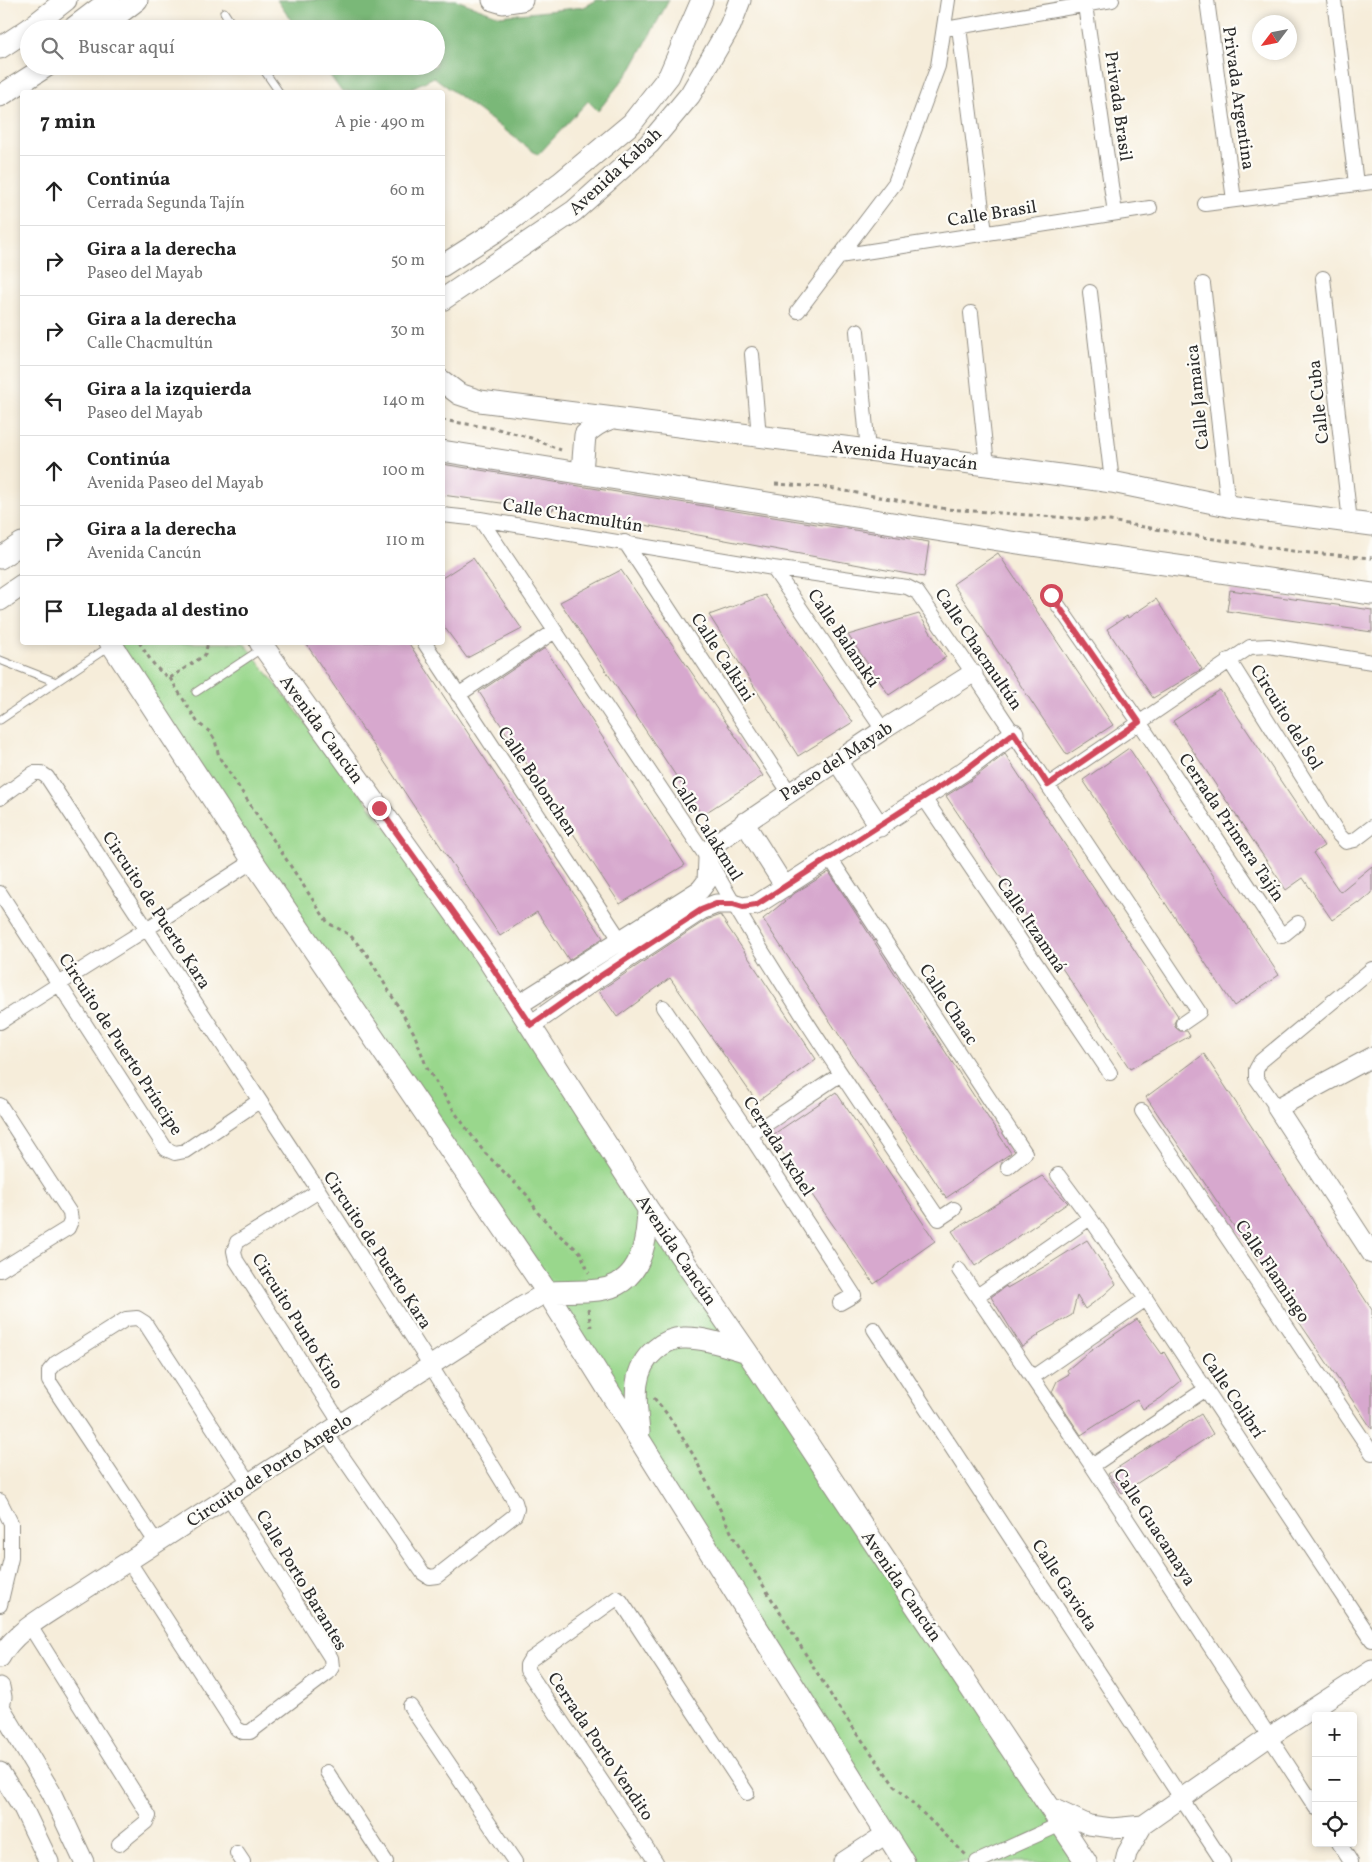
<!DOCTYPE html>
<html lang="es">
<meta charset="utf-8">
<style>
:root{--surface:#fff;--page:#f2f2f2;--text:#222;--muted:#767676;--line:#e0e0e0}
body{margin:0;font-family:Vollkorn,serif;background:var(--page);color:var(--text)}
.controls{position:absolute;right:15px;bottom:15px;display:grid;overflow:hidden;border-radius:5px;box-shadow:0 2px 8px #0003}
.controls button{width:45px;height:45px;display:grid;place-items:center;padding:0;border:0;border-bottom:1px solid var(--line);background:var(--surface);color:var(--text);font:25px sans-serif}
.compass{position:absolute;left:1252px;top:15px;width:45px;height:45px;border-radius:50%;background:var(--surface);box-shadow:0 2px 8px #0003;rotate:238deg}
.stop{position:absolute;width:15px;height:15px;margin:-11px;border:4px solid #d1495b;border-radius:50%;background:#fff}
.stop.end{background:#d1495b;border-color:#fff;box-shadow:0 1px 5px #0008}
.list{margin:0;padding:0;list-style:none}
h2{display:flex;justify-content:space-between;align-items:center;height:65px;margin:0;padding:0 20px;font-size:21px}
h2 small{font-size:16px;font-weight:400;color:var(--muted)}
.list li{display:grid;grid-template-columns:32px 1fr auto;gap:15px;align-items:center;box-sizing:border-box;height:70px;padding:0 20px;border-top:1px solid var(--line)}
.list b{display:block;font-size:19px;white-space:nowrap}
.list p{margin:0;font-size:16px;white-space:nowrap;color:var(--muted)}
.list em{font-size:16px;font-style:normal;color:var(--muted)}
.icon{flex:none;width:28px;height:28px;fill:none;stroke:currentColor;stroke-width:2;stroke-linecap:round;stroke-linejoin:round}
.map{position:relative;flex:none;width:1372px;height:1862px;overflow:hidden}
.search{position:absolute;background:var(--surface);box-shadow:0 2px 8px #0003;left:20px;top:20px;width:425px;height:55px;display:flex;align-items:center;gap:12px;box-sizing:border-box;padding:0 18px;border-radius:28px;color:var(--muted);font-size:19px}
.panel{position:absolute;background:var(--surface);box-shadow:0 2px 8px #0003;left:20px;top:90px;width:425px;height:555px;border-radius:5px}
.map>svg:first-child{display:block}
</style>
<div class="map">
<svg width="1372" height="1862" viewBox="0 0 1372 1862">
<rect width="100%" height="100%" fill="#fdfcf7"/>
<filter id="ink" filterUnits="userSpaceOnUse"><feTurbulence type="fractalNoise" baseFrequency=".02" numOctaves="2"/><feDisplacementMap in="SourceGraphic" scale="10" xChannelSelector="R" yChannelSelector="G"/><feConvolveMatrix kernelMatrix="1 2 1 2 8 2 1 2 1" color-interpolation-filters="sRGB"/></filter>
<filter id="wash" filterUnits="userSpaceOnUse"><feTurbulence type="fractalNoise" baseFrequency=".0096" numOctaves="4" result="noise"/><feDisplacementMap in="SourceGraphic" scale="20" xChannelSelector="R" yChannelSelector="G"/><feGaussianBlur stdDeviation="1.12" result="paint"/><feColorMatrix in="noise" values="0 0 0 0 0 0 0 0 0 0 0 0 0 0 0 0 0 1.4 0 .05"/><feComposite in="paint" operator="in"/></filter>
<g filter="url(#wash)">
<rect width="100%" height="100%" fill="#f6edda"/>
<path fill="#99d78c" stroke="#62815c" d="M 111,643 L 244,643 L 485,955 L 1086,1862 L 905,1862 L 528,1263 Z"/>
<path fill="#7ab878" stroke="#527252" d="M 277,0 L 456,0 L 500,16 L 584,7 L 597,0 L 669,0 L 632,68 L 598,111 L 588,101 L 538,155 L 434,77 L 403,92 L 342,92 L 323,66 L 436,66 L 436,29 L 297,29 Z"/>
<g id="blocks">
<path fill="#d7a8ce" d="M 442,464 L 929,542 L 924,577 L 553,508 L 553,510 L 442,495 Z
M 998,553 L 1113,725 L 1067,755 L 953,584 Z
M 473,558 L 522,629 L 467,658 L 442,624 L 442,578 Z
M 621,570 L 763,776 L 702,815 L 560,602 Z
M 1230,590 L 1372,610 L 1372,632 L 1227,611 Z
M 765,595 L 853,722 L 798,756 L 709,615 Z
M 1156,599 L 1202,669 L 1153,698 L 1107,629 L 1127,616 L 1128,618 Z
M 919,614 L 946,657 L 889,695 L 848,635 Z
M 305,642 L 408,642 L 603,938 L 569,960 L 537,912 L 500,936 Z
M 545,648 L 685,865 L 620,904 L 479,692 Z
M 1220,690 L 1324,846 L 1313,853 L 1340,892 L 1372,866 L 1372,893 L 1359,904 L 1358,902 L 1332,920 L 1303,878 L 1286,890 L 1173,721 Z
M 1129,748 L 1279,975 L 1234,1006 L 1083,780 Z
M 1005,754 L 1178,1016 L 1174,1023 L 1176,1028 L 1180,1031 L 1187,1031 L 1190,1036 L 1130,1069 L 946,796 L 971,780 Z
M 829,872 L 1011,1153 L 946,1198 L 763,919 L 795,893 Z
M 720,915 L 816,1059 L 757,1102 L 670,978 L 617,1017 L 599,991 L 706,920 Z
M 1204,1054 L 1372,1310 L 1372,1429 L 1146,1097 Z
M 836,1092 L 935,1241 L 874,1284 L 771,1136 Z
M 1042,1176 L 1068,1203 L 975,1266 L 952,1231 Z
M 1087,1240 L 1116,1284 L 1104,1295 L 1085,1309 L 1077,1296 L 1072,1315 L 1038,1334 L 1039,1335 L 1022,1347 L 991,1297 L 1006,1286 L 1007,1288 L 1047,1265 Z
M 1137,1319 L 1162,1354 L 1164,1352 L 1181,1381 L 1161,1398 L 1143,1409 L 1137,1399 L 1081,1435 L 1052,1392 L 1057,1381 L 1069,1374 L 1067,1370 L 1086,1354 Z
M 1201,1414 L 1213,1434 L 1122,1493 L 1108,1474 Z"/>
</g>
</g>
<g filter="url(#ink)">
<use href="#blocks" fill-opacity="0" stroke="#908c82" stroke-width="1"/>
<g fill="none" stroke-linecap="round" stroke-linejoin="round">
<defs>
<path id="lane" d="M 224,12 L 235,29
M 261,66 L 279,92
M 0,660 L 56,682 L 110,646
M 196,692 L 261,649
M 0,720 L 56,682"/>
<path id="street" d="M 1207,0 L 1234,200
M 1334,0 L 1356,184
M 1085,5 L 1115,213
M 959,27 L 985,233
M 951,28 L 1112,0
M 1205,204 L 1372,182
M 839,256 L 1150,208
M 1323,278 L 1350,522
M 1203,284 L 1228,506
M 1090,292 L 1112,482
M 798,311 L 895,183 L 938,66 L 948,0
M 971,313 L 987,465
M 857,331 L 868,451
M 752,354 L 759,437
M 442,515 L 480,519 L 773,568 L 907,587 L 917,592 L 973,673 L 1199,1012 L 1183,1023
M 480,519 L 708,859 C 777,983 859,1101 939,1219 L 954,1209
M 625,542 L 789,792
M 773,568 L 883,730
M 1051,595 L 1139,722 L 1282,936 L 1298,923
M 424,642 L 621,941
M 1229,660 L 1339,835 L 1346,842 L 1355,840 L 1372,827
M 458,695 L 555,631
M 1048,785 L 1250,647 L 1269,646 L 1372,662
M 0,798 L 34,773 L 41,773 L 47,777 L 319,1191 L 431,1366 L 515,1502 L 517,1509 L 515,1515 L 437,1576 L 429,1577 L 423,1573 L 326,1433
M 924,798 L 1110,1073
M 830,858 L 1025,1153 L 1008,1167
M 0,893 L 166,1149 L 175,1153 L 185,1151 L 259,1101
M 663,1007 L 750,1135 L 854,1295 L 840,1303
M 0,1022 C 84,967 169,916 253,861
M 0,1105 L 70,1213 L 71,1221 L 68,1228 L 0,1270
M 1277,1108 L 1256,1078 L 1256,1070 L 1261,1061 L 1372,969
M 1142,1111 L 1372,1453
M 750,1135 L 841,1074
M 1058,1175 L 1090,1218 L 1146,1299 L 1372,1640
M 319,1191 L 237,1242 L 234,1251 L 236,1260 L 341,1424
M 959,1270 L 1092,1466 L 1316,1808
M 977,1296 L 1090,1218
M 874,1329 L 1223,1862
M 1033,1377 L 1146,1299
M 1092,1466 L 1206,1389
M 0,1501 L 11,1523 L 11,1558 L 0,1605
M 156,1542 L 49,1381 L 49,1371 L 56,1363 L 126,1319 L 137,1318 L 145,1323 L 249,1483
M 128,1560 L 237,1729 L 243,1732 L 250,1732 L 328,1673 L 332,1667 L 331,1658 L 228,1496
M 30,1626 L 149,1816 L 146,1822 L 119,1844
M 410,1706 L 515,1862
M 327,1772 L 386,1862
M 1339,1843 L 1351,1862
M 237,1853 L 243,1862
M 656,1862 L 527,1670 L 527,1665 L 530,1660 L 617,1598 L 621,1601 L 747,1793
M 977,1862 L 1061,1824"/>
<path id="secondary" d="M 837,761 L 880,827
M 744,822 L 785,887
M 518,1005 L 700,890 L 707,881 L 708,859 L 712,847 L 720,840 L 883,730 L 973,673
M 531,1025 L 599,977 L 701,910 L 716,904 L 733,904 L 743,907 L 756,905 L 964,771 L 1014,733
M 1372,1057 L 1277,1108 L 1372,1254
M 0,1658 C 14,1632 43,1617 67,1601 L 521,1307 L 547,1292
M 0,1687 L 2,1697 L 0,1707
M 0,1707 L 51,1792 L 84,1862
M 0,1772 L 23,1808 L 49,1862
M 1050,1807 L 1089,1825 L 1112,1828 L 1143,1825
M 843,1862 L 886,1834
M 1125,1862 L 1127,1853 L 1143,1825 L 1269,1737 L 1372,1670"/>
<path id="primary" d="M 493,0 L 503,3 L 522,0
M 29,29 L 66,0
M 72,29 L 110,0
M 99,29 L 137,0
M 0,48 L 29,29
M 0,96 L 47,66
M 442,266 L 495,232 L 560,183 L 632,123 L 669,76 L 702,0
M 442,300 L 574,211 L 649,144 L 690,95 L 730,26 L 740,0
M 442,381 L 459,394 L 480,401 L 987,465 L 1112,482 L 1228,506 L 1372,525
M 442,451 L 1011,542 L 1372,594
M 582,472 L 585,435 C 593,426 601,422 612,418
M 0,558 L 22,543
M 0,600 L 22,585
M 110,642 L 253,861 L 547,1292 L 904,1862
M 260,642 L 485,955 L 648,1209 L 747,1352 L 1086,1862
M 547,1292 C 564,1291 582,1292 598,1290 C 641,1285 647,1243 648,1209
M 639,1432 C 636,1403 630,1370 655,1350 C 663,1343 673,1338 683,1338 C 704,1337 727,1346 747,1352"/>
</defs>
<use href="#lane" stroke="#908c82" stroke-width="9"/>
<use href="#street" stroke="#908c82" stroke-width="16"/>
<use href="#secondary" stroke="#908c82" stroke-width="21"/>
<use href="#primary" stroke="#908c82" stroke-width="23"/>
<path stroke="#908c82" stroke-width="3" stroke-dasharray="4 4" stroke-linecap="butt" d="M 442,420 L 498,429 L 531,438 L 561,450
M 775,484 L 823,487 L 947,509 L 1110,521 L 1202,537 L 1299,552 L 1372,558
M 139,642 C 148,656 156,671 170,678 L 198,723 L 210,732 L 215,740 L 219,757 L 328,923 L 350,935 L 368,956 L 414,1033 L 427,1068 L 456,1114 L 484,1152 L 528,1196 L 538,1213 L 559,1235 L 580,1252 L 589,1273
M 170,678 L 205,655 L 208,642
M 588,1309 L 591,1327
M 654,1398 L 668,1415 L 694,1456 L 734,1538 L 837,1705 L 894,1785 L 966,1855"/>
<use href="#lane" stroke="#fff" stroke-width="7"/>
<use href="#street" stroke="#fff" stroke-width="14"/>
<use href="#secondary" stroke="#fff" stroke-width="19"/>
<use href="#primary" stroke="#fff" stroke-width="21"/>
</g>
</g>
<g fill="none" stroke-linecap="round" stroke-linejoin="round" filter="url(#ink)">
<path stroke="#d1495b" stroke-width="6" d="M 379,808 L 485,956 L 531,1025 L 599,977 L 701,910 L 716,904 L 733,904 L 743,907 L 756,905 L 964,771 L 1014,733 L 1048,785 L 1139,722 L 1051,595"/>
</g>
<g text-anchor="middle" stroke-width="4.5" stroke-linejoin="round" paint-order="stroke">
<g font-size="18" fill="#2b2b2b" stroke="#fdfcf7">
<text transform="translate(1239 98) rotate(82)" y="6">Privada Argentina</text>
<text transform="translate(1119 106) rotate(82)" y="6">Privada Brasil</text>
<text transform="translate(615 171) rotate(-43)" y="6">Avenida Kabah</text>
<text transform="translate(992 213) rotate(-9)" y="6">Calle Brasil</text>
<text transform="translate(1197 397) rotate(-96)" y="6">Calle Jamaica</text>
<text transform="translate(1318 402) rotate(-96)" y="6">Calle Cuba</text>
<text transform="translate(905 455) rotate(7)" y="6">Avenida Huayacán</text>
<text transform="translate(573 515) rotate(9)" y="6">Calle Chacmultún</text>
<text transform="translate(844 638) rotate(56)" y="6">Calle Balamkú</text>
<text transform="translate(979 649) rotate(56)" y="6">Calle Chacmultún</text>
<text transform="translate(723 657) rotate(57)" y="6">Calle Calkini</text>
<text transform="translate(1287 717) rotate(58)" y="6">Circuito del Sol</text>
<text transform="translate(322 729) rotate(54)" y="6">Avenida Cancún</text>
<text transform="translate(836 761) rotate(-33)" y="6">Paseo del Mayab</text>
<text transform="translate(538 781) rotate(56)" y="6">Calle Bolonchen</text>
<text transform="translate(1232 827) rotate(56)" y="6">Cerrada Primera Tajín</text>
<text transform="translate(707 828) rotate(58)" y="6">Calle Calakmul</text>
<text transform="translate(157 910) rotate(57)" y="6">Circuito de Puerto Kara</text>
<text transform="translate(1032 925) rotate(56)" y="6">Calle Itzamná</text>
<text transform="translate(949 1004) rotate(57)" y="6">Calle Chaac</text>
<text transform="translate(121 1044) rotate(57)" y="6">Circuito de Puerto Príncipe</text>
<text transform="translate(779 1146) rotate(57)" y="6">Cerrada Ixchel</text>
<text transform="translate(378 1250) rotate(57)" y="6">Circuito de Puerto Kara</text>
<text transform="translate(677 1250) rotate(56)" y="6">Avenida Cancún</text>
<text transform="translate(1273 1271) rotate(56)" y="6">Calle Flamingo</text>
<text transform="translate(298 1321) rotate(58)" y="6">Circuito Punto Kino</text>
<text transform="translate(1233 1395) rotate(56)" y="6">Calle Colibrí</text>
<text transform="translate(269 1470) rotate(-33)" y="6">Circuito de Porto Angelo</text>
<text transform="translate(1155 1527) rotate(57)" y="6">Calle Guacamaya</text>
<text transform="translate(302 1580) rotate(59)" y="6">Calle Porto Barantes</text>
<text transform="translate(1065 1585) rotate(57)" y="6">Calle Gaviota</text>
<text transform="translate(902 1586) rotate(56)" y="6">Avenida Cancún</text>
<text transform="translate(601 1746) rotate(56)" y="6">Cerrada Porto Vendito</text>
</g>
</g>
</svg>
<div class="controls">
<button>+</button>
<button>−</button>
<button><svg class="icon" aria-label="locate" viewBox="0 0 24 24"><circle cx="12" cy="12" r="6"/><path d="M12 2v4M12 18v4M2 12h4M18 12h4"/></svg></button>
</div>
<svg class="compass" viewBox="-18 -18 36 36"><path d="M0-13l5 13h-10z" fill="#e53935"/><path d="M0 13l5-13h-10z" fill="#767676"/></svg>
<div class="stop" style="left:1051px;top:595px"></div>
<div class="stop end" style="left:379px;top:808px"></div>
<div class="search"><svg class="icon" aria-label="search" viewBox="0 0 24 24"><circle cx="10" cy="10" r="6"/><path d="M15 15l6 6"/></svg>Buscar aquí</div>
<section class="panel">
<h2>7 min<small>A pie · 490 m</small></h2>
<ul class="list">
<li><svg class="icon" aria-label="ahead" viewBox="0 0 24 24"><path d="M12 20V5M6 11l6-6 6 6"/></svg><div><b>Continúa</b><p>Cerrada Segunda Tajín</p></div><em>60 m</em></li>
<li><svg class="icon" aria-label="right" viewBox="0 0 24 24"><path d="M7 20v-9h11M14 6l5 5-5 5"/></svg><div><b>Gira a la derecha</b><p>Paseo del Mayab</p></div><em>50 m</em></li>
<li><svg class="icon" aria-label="right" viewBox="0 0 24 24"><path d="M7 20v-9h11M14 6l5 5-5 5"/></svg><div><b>Gira a la derecha</b><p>Calle Chacmultún</p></div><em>30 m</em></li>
<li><svg class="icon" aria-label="left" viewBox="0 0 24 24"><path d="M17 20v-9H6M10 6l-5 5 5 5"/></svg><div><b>Gira a la izquierda</b><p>Paseo del Mayab</p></div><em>140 m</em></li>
<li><svg class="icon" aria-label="ahead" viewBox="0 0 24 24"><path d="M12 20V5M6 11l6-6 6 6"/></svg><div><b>Continúa</b><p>Avenida Paseo del Mayab</p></div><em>100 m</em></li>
<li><svg class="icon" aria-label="right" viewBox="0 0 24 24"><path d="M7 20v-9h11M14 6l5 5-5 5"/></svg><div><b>Gira a la derecha</b><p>Avenida Cancún</p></div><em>110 m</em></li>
<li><svg class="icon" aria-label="arrive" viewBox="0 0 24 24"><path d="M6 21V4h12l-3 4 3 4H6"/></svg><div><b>Llegada al destino</b></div></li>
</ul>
</section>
</div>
